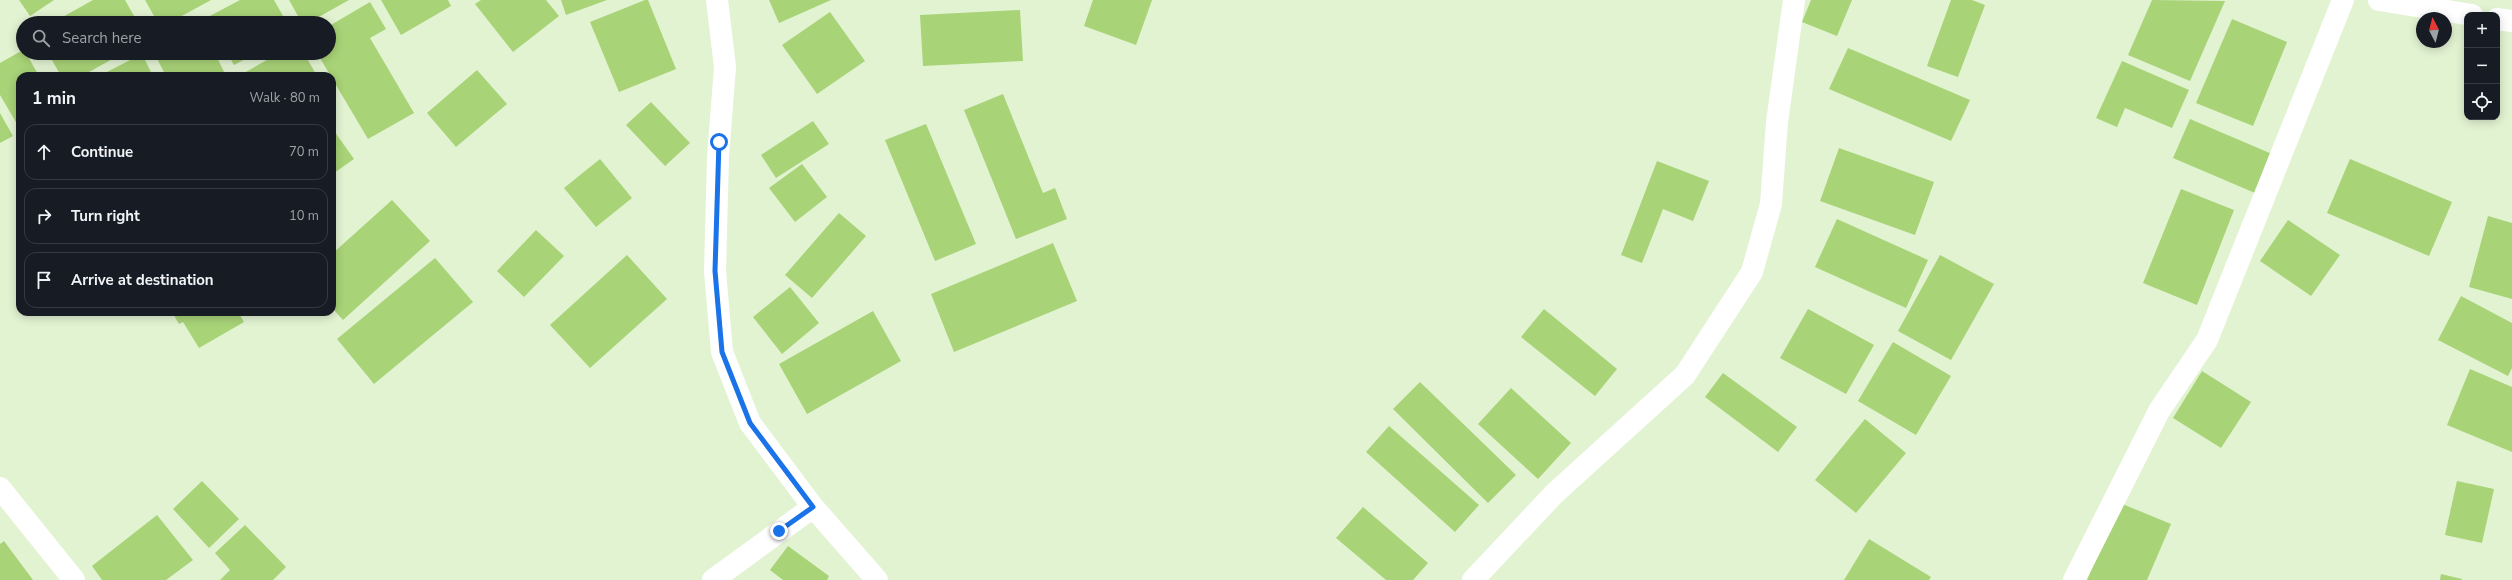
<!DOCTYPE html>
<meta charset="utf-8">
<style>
:root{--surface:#171b24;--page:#242831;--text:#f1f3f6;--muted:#9ea1a6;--line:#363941}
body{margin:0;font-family:"Nunito Sans",sans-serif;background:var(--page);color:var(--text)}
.controls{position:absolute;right:12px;top:12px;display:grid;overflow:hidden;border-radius:8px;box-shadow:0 2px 10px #0003}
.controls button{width:36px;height:36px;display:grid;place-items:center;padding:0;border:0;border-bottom:1px solid var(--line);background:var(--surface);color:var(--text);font:20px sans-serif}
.compass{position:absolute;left:2416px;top:12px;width:36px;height:36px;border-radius:50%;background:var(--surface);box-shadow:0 2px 10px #0003;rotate:353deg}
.stop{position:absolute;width:12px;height:12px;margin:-9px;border:3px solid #1a73e8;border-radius:50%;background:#fff}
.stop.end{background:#1a73e8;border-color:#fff;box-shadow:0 1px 4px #0008}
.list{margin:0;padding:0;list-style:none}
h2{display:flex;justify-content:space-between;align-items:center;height:52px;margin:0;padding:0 16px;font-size:17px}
h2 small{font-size:13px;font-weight:400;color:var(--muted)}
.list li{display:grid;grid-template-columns:26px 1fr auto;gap:12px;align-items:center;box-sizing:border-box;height:56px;margin:0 8px 8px;padding:0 8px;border:1px solid var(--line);border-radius:12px}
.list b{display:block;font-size:15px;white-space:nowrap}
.list em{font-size:13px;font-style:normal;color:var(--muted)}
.icon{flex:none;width:22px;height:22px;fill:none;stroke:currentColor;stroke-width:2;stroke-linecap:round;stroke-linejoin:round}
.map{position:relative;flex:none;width:2512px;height:580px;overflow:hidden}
.search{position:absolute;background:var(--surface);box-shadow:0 2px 10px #0003;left:16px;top:16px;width:320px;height:44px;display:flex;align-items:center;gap:10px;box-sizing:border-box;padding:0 14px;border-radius:22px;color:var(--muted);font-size:15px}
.panel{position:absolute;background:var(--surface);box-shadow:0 2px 10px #0003;left:16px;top:72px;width:320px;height:244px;border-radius:12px}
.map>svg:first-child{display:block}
</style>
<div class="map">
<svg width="2512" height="580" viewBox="0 0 2512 580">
<rect width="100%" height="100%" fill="#e2f3d2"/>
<path fill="#a8d377" d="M 19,0 L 54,0 L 30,16 Z
M 93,0 L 125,0 L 138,23 L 52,23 Z
M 145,0 L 211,0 L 169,23 L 158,23 Z
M 240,0 L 274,0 L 287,23 L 211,23 L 208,17 Z
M 289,0 L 349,0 L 308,23 L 302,23 Z
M 381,0 L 448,0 L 451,6 L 401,35 Z
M 481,0 L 546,0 L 559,16 L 513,52 L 475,4 Z
M 561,0 L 607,0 L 566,15 Z
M 645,0 L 648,0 L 676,69 L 619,92 L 590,22 Z
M 769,0 L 831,0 L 779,23 Z
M 1093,0 L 1152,0 L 1136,45 L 1084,26 Z
M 1811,0 L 1852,0 L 1837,36 L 1802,22 Z
M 1951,0 L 1972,0 L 1985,5 L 1958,77 L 1927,66 Z
M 2152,0 L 2225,1 L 2190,81 L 2128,55 Z
M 370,2 L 386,29 L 370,38 L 414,113 L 368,139 L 317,53 L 329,53 L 329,26 Z
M 1020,10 L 1023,61 L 923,66 L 920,15 Z
M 830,12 L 865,61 L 817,94 L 782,45 Z
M 2232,19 L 2287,42 L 2253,126 L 2196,103 Z
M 1848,48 L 1970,100 L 1951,141 L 1829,89 Z
M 23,50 L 23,53 L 26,53 L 39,76 L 20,76 L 20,129 L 0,95 L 0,63 Z
M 48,53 L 123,53 L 82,76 L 61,76 Z
M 154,53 L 215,53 L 226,76 L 166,76 Z
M 227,53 L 257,53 L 234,65 Z
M 279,53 L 304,53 L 317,76 L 246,76 L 244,73 Z
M 142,54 L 153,76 L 99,76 Z
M 2122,61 L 2189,90 L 2172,128 L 2125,108 L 2117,127 L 2096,118 Z
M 477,70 L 507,104 L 456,147 L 427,113 Z
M 1003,94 L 1043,193 L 1055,188 L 1067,219 L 1016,239 L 964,110 Z
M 651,102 L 690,143 L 665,166 L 626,125 Z
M 0,113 L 13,136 L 0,143 Z
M 2190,119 L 2272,154 L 2255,193 L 2173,158 Z
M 813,121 L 829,144 L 776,178 L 761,155 Z
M 926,124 L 976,244 L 935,261 L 885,140 Z
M 332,128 L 354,159 L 334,173 L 332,169 Z
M 1839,148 L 1934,182 L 1915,235 L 1820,201 Z
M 600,159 L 632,198 L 596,227 L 564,188 Z
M 2350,159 L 2452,202 L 2429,256 L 2327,213 Z
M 1657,161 L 1709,181 L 1693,221 L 1663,209 L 1642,263 L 1621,255 Z
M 802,164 L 827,197 L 795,222 L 769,188 Z
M 2181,189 L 2234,210 L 2197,305 L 2143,283 Z
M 392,200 L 430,241 L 343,320 L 332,308 L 332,254 Z
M 839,213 L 866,236 L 812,298 L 785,275 Z
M 2488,216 L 2512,223 L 2512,299 L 2469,287 Z
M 1837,219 L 1928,260 L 1906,308 L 1815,267 Z
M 2288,220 L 2340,255 L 2311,296 L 2260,261 Z
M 536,230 L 564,256 L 524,297 L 497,271 Z
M 1053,243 L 1077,301 L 954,352 L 931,294 Z
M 627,255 L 667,299 L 590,368 L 550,325 Z
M 1940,255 L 1994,284 L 1951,360 L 1898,331 Z
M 435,258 L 473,302 L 374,384 L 337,339 Z
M 790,287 L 819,323 L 782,354 L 753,317 Z
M 2461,296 L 2512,323 L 2512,368 L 2508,376 L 2438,340 Z
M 1544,309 L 1617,369 L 1595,396 L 1521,337 Z
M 1808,309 L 1874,345 L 1846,394 L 1780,358 Z
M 873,311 L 901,361 L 807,414 L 779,364 Z
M 172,312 L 238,312 L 244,322 L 199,348 L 183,322 L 179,324 Z
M 1893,342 L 1951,376 L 1916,435 L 1858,401 Z
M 2470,369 L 2512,387 L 2512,452 L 2447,425 Z
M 2202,371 L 2251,402 L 2221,448 L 2173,418 Z
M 1723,373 L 1797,427 L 1778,452 L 1705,397 Z
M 1420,382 L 1516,475 L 1488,503 L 1393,409 Z
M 1511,388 L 1571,443 L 1538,479 L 1478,424 Z
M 1865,419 L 1906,453 L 1856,513 L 1815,480 Z
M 1389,426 L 1479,505 L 1455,532 L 1366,452 Z
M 202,481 L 239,519 L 209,548 L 173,509 Z
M 2457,481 L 2494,489 L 2482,543 L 2445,535 Z
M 2120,503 L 2171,524 L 2147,580 L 2087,580 Z
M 1363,507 L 1428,563 L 1413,580 L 1386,580 L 1336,538 Z
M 157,515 L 193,560 L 166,580 L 102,580 L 92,566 Z
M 245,525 L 286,567 L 273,580 L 220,580 L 230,570 L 215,553 Z
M 1869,539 L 1931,577 L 1929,580 L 1844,580 Z
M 4,541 L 33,580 L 0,580 L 0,544 Z
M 788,546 L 829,576 L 827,580 L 783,580 L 770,570 Z
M 2441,574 L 2462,579 L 2462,580 L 2440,580 Z"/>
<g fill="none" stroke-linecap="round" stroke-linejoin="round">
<path stroke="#fff" stroke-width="22" d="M 717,0 L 725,67 L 718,157 L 715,271 L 722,352 L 750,423 L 813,507 L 877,580
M 2379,0 L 2472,15
M 2497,19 L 2512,21
M 0,488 L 74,580
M 713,580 L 813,507
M 1473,580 L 1555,493 L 1685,375 L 1752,272 L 1771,204 L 1777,122 L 1794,0
M 2074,580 L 2159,411 L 2207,340 L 2343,0"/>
</g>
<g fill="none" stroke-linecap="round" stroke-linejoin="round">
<path stroke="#1a73e8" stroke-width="5" d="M 719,142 L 715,271 L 722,352 L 750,423 L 813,507 L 779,531"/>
</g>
</svg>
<div class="controls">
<button>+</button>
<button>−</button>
<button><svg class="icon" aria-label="locate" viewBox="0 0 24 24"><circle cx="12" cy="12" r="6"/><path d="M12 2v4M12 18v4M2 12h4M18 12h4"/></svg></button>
</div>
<svg class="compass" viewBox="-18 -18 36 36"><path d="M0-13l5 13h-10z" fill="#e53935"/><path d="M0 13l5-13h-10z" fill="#9ea1a6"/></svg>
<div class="stop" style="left:719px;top:142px"></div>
<div class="stop end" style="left:779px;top:531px"></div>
<div class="search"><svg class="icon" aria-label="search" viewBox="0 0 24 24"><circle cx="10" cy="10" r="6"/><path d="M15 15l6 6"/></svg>Search here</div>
<section class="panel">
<h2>1 min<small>Walk · 80 m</small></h2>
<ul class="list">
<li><svg class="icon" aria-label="ahead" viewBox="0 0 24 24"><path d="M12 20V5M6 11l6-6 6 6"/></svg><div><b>Continue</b></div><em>70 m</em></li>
<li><svg class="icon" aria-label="right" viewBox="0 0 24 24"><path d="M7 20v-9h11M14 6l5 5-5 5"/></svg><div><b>Turn right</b></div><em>10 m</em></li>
<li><svg class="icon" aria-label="arrive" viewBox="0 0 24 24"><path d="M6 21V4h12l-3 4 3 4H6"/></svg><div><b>Arrive at destination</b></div></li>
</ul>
</section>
</div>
